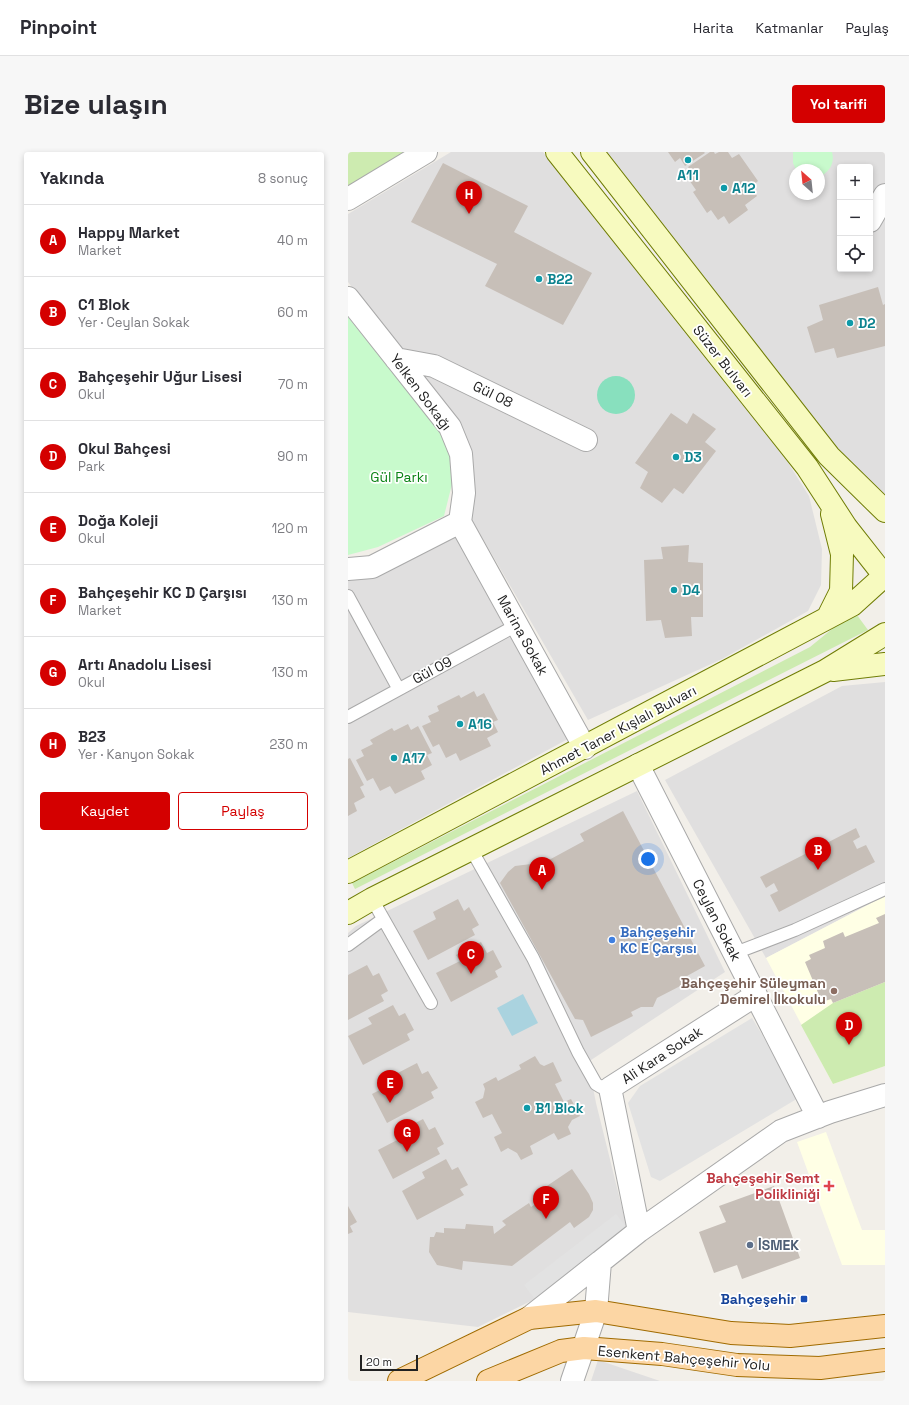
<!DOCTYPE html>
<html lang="tr">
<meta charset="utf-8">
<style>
:root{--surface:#fff;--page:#f7f7f7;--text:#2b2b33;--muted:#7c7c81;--line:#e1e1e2;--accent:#d40000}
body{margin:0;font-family:"Space Grotesk",sans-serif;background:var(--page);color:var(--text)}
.controls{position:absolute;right:12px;top:12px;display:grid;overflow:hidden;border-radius:4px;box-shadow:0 2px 6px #0003}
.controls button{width:36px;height:36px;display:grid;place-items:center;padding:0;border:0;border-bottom:1px solid var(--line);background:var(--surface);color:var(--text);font:20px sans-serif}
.compass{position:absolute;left:441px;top:12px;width:36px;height:36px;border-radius:50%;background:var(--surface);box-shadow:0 2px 6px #0003;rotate:333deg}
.scale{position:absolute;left:12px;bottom:10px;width:58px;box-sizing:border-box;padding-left:4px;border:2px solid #222;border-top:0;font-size:11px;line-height:14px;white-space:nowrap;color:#222;-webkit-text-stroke:3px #fff;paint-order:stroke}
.you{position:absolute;left:300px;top:707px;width:14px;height:14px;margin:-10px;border:3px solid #fff;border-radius:50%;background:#1a73e8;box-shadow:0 0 0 6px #1a73e833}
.badge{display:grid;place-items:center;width:26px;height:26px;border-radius:50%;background:var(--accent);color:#fff;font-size:13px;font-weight:700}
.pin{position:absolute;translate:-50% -33px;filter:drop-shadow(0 1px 2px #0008)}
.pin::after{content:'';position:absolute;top:21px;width:14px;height:12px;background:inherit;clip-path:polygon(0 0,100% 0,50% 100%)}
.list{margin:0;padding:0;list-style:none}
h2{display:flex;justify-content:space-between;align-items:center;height:52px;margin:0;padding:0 16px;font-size:17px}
h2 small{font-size:13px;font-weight:400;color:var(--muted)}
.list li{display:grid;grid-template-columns:26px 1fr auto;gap:12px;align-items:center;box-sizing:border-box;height:72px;padding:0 16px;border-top:1px solid var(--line)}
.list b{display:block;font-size:15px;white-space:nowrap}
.list p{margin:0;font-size:13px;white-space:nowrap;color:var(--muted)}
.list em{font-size:13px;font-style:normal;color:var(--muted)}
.actions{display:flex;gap:8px;padding:12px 16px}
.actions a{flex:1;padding:9px 0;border:1px solid var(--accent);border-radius:4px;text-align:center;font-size:14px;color:var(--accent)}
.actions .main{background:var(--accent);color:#fff}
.icon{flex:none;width:22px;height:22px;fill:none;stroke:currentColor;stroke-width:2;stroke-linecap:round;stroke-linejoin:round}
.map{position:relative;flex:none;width:537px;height:1229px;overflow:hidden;border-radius:4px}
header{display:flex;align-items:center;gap:24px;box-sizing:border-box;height:56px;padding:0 20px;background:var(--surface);border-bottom:1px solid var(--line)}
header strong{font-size:19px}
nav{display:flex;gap:22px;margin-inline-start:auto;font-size:14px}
.intro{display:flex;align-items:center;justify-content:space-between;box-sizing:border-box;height:96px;padding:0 24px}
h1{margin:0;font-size:28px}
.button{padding:10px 18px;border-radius:4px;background:var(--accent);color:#fff;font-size:14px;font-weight:700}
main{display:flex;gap:24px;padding:0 24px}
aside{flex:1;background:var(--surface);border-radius:4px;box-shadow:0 2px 6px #0003}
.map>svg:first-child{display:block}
</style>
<header>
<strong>Pinpoint</strong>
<nav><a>Harita</a><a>Katmanlar</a><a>Paylaş</a></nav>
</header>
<div class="intro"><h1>Bize ulaşın</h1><a class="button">Yol tarifi</a></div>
<main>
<aside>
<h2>Yakında<small>8 sonuç</small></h2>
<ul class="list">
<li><span class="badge">A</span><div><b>Happy Market</b><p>Market</p></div><em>40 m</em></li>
<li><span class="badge">B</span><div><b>C1 Blok</b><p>Yer · Ceylan Sokak</p></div><em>60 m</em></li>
<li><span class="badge">C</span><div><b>Bahçeşehir Uğur Lisesi</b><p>Okul</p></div><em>70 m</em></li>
<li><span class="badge">D</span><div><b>Okul Bahçesi</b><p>Park</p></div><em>90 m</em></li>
<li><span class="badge">E</span><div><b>Doğa Koleji</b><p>Okul</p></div><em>120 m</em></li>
<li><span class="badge">F</span><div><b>Bahçeşehir KC D Çarşısı</b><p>Market</p></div><em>130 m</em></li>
<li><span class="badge">G</span><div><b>Artı Anadolu Lisesi</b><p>Okul</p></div><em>130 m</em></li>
<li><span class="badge">H</span><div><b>B23</b><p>Yer · Kanyon Sokak</p></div><em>230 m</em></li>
</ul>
<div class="actions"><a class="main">Kaydet</a><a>Paylaş</a></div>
</aside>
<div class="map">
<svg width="537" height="1229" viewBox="0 0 537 1229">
<rect width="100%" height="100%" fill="#f2efe9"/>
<path fill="#e0dfdf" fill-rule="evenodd" d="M 103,0 L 195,0 L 439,309 L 461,344 L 474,397 L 473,433 L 460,459 L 374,507 L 240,568 L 124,368 L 126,337 L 113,274 L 0,130 L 0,62 Z
M 244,0 L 537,0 L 537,350 L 527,349 ZM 492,15 L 522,15 L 522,117 L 492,117 ZM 447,18 L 471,18 L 471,42 L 447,42 Z
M 110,384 L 220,587 L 0,706 L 0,425 L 31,424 Z
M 537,530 L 537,744 L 418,806 L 317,628 L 494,534 Z
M 289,639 L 377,820 L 240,910 L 248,951 L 279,1076 L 187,1147 L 130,1175 L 0,1160 L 0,781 L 8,774 Z
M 250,1208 L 312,1229 L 243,1229 Z"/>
<path fill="#ffffe5" d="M 537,744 L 537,914 L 485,932 L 418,806 Z
M 478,980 L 514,1078 L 537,1078 L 537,1113 L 494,1113 L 449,990 Z"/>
<path fill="#cdebb0" d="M 0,0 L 78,0 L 0,47 Z
M 506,459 L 520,478 L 7,737 L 4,731 L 462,495 Z
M 537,830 L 537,914 L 485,932 L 453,873 L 485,851 Z"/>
<path fill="#c8facc" d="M 445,0 L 484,0 C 487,11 482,20 471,25 L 471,18 L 448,18 L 445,11 Z
M 0,165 L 101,291 L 104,332 L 96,364 L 30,395 L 0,403 Z"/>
<path fill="#88e0be" d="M249 243a19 19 0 1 1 38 0a19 19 0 1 1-38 0Z"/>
<path fill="#e2e2e2" d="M 404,866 L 452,945 L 312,1029 L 303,1025 L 280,951 L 292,934 Z
M 268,1062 L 279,1076 L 187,1147 L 176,1133 Z"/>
<path fill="#aad3df" d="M 175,842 L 190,871 L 164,884 L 149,856 Z"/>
<path fill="#c7bfb8" d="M 320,0 L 356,0 L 357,1 L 337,14 L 332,6 L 327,10 Z
M 362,0 L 366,0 L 367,2 L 371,0 L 380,0 L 384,6 L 391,2 L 410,29 L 403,35 L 409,44 L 397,53 L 400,58 L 381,72 L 376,64 L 370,68 L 363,58 L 359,61 L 345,40 L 348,38 L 339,25 L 344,21 L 340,15 Z
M 95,11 L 180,54 L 166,80 L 244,121 L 215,173 L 137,134 L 149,112 L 63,70 Z
M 530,135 L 535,153 L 537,152 L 537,194 L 489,206 L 486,196 L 467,201 L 459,175 L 475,168 L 471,153 Z
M 323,261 L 339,272 L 345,261 L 368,277 L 357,290 L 368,299 L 335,342 L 326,336 L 314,351 L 292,336 L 300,320 L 287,311 Z
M 341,393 L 340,410 L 355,411 L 355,465 L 343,465 L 344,484 L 317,486 L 313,468 L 298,469 L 296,408 L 315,407 L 313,395 Z
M 126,539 L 129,545 L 136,541 L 150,568 L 145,570 L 150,580 L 139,586 L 143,594 L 112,609 L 108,601 L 98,606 L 91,592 L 85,595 L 74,574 L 83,570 L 80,564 L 91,559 L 89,554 L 111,543 L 113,546 Z
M 60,572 L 63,578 L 70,574 L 84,601 L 79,603 L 84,613 L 73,619 L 77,627 L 47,642 L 42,634 L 32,639 L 25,626 L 19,629 L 8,608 L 16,604 L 13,598 L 25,592 L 22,588 L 44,576 L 46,579 Z
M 2,606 L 16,633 L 12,635 L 17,645 L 6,651 L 9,659 L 0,664 L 0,607 Z
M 275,659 L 357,814 L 339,824 L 342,829 L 309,846 L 305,855 L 293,855 L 283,860 L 285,864 L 243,885 L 235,868 L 227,867 L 152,731 L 160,720 L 167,714 L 183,712 L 188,715 L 236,689 L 232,682 Z
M 508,676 L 512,685 L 505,689 L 509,697 L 518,693 L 527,710 L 431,760 L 422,743 L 430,739 L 426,731 L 418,736 L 412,725 Z
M 110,747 L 116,759 L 121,755 L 131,773 L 124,777 L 127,783 L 80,808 L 65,779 L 88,767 L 85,760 Z
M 537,762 L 537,830 L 485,851 L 483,847 L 474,850 L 457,810 L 463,807 L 461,803 L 477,796 L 475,789 L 495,780 L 497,785 L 531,771 L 528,766 Z
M 133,790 L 139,801 L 145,798 L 154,815 L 147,819 L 150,825 L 103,850 L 88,821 L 112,809 L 108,803 Z
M 19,813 L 25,824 L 31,821 L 40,839 L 33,843 L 36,849 L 0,868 L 0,823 Z
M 45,853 L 51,864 L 57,861 L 66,878 L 59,882 L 62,888 L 15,913 L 0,884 L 24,872 L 20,866 Z
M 187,904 L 192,912 L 196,914 L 205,910 L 214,929 L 207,932 L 216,950 L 223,947 L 232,964 L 224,968 L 220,975 L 223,982 L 210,988 L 206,981 L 182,994 L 185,1002 L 173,1008 L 169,1001 L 160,996 L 153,1000 L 146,985 L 154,981 L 144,962 L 135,966 L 127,950 L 135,946 L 137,937 L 135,932 L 148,925 L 150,929 L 173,917 L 171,913 Z
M 69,911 L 74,922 L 80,919 L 90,936 L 83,940 L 86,946 L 39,971 L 24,942 L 47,930 L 44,924 Z
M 75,967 L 81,978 L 87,975 L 96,992 L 89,996 L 92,1002 L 45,1027 L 30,998 L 53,986 L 50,980 Z
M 98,1007 L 104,1018 L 110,1015 L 120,1033 L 112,1037 L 116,1043 L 69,1068 L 54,1039 L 77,1026 L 74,1020 Z
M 224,1017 L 241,1042 L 245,1051 L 245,1058 L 241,1065 L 226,1076 L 222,1070 L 164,1114 L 115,1109 L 114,1118 L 89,1113 L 81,1100 L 82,1085 L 86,1085 L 88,1080 L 96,1081 L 96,1076 L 117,1077 L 118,1072 L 145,1074 L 146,1082 L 158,1073 L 154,1069 L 181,1051 L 183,1055 L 195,1047 L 190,1040 Z
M 426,1034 L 452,1106 L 394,1127 L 389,1113 L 366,1121 L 351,1080 L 378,1070 L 371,1054 Z
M 0,1054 L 9,1070 L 2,1074 L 5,1080 L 0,1082 Z"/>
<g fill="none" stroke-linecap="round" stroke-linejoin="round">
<defs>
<path id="lane" d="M 0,444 L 50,536
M 0,565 L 169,473
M 123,697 L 185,806 L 230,900 L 248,932 L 253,935 L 262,936
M 24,747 L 83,851
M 0,793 L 34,768
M 387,801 L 447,778 L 537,737"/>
<path id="street" d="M 0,47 L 78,0
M 522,69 L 537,43
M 0,146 L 102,275 L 113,302 L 116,341 L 112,370
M 48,207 L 86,214 L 238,288
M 112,370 L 237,596
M 0,417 L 24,415 L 112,370
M 290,613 L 470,965
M 291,1079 L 262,936 L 408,843
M 181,1166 L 252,1110
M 224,1229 L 248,1159 L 252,1110 L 291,1079 L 433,979 L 482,960 L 537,943"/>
<path id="secondary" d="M 209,0 L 459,315 L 498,375 L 535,422
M 244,0 L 481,304 L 537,359
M 480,465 L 493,439 L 494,402 L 484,362
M 485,518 L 537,512
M 0,720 L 504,453 L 534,426
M 0,761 L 24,747 L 477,519 L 537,482"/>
<path id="primary" d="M 51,1229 L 181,1166 L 248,1159 L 383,1181 L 442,1184 L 537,1174
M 140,1229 L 213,1199 L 236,1196 L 314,1202 L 389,1213 L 472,1216 L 537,1208"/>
</defs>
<use href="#lane" stroke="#a9a9a9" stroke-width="14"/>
<use href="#street" stroke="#a9a9a9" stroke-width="24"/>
<use href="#secondary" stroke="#707d05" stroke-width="24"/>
<use href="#primary" stroke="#a06b00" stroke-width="24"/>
<use href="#lane" stroke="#fff" stroke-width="12"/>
<use href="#street" stroke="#fff" stroke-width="22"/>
<use href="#secondary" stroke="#f7fabf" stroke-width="22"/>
<use href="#primary" stroke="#fcd6a4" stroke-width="22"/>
</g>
<g fill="#0f9aa8" stroke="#fff" stroke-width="1.5">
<circle cx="340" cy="8" r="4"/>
<circle cx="376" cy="36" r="4"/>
<circle cx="191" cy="127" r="4"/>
<circle cx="502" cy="171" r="4"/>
<circle cx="328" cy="305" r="4"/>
<circle cx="326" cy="438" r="4"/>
<circle cx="112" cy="572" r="4"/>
<circle cx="46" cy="606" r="4"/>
<circle cx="179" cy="956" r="4"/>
</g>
<circle fill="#3f7fe0" stroke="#fff" stroke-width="1.5" cx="264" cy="788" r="4"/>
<circle fill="#8d6e63" stroke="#fff" stroke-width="1.5" cx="486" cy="839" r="4"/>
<path fill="#e0444e" stroke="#fff" stroke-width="1.5" d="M479 1028h4v4h4v4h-4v4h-4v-4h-4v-4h4z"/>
<circle fill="#5c6f8a" stroke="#fff" stroke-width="1.5" cx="402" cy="1093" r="4"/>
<rect fill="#1a4fb4" stroke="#fff" stroke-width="1.5" x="452" y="1143" width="8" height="8" rx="2"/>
<g text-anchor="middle" stroke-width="3.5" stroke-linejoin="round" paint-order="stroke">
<g font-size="14" font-weight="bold" fill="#0d838f" stroke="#fff" text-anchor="start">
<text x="340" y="28" text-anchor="middle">A11</text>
<text x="384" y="41">A12</text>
<text x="199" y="132">B22</text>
<text x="510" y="176">D2</text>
<text x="336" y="310">D3</text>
<text x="334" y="443">D4</text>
<text x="120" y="577">A16</text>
<text x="54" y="611">A17</text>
<text x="187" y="961">B1 Blok</text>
</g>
<g font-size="14" fill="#222" stroke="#fff">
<text transform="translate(375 209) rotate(52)" y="5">Süzer Bulvarı</text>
<text transform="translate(73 240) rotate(53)" y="5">Yelken Sokağı</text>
<text transform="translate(145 242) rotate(26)" y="5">Gül 08</text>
<text transform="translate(175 483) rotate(61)" y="5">Marina Sokak</text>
<text transform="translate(84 518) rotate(-28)" y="5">Gül 09</text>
<text transform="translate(270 578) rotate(-28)" y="5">Ahmet Taner Kışlalı Bulvarı</text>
<text transform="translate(369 768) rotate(63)" y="5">Ceylan Sokak</text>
<text transform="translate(314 903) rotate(-33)" y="5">Ali Kara Sokak</text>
<text transform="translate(336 1206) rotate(5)" y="5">Esenkent Bahçeşehir Yolu</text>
</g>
<g font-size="14" fill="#0c8416" stroke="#fff">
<text x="51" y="330">Gül Parkı</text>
</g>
<g font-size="14" font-weight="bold" fill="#366cbe" stroke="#fff" text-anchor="start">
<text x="272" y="785">Bahçeşehir<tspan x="272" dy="16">KC E Çarşısı</tspan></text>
</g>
<g font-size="14" font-weight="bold" fill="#785e54" stroke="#fff" text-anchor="end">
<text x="478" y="836">Bahçeşehir Süleyman<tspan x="478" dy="16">Demirel İlkokulu</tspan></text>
</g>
<g font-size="14" font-weight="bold" fill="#be3a42" stroke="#fff" text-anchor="end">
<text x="472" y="1031">Bahçeşehir Semt<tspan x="472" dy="16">Polikliniği</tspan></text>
</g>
<g font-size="14" font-weight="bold" fill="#4e5e75" stroke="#fff" text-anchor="start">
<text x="410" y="1098">İSMEK</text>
</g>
<g font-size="14" font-weight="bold" fill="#164399" stroke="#fff" text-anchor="end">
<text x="448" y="1152">Bahçeşehir</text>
</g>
</g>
</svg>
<div class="controls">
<button>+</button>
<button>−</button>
<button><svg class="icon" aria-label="locate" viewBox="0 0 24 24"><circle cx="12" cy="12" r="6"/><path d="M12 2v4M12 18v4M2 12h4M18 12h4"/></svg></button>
</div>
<svg class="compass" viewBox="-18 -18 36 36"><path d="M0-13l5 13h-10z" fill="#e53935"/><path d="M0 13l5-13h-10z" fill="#7c7c81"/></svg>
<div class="scale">20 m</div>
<div class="you"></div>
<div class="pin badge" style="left:194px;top:738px">A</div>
<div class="pin badge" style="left:470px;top:718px">B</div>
<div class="pin badge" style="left:123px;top:822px">C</div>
<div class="pin badge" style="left:501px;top:893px">D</div>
<div class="pin badge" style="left:42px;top:951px">E</div>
<div class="pin badge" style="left:198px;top:1067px">F</div>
<div class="pin badge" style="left:59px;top:1000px">G</div>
<div class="pin badge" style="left:121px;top:62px">H</div>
</div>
</main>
